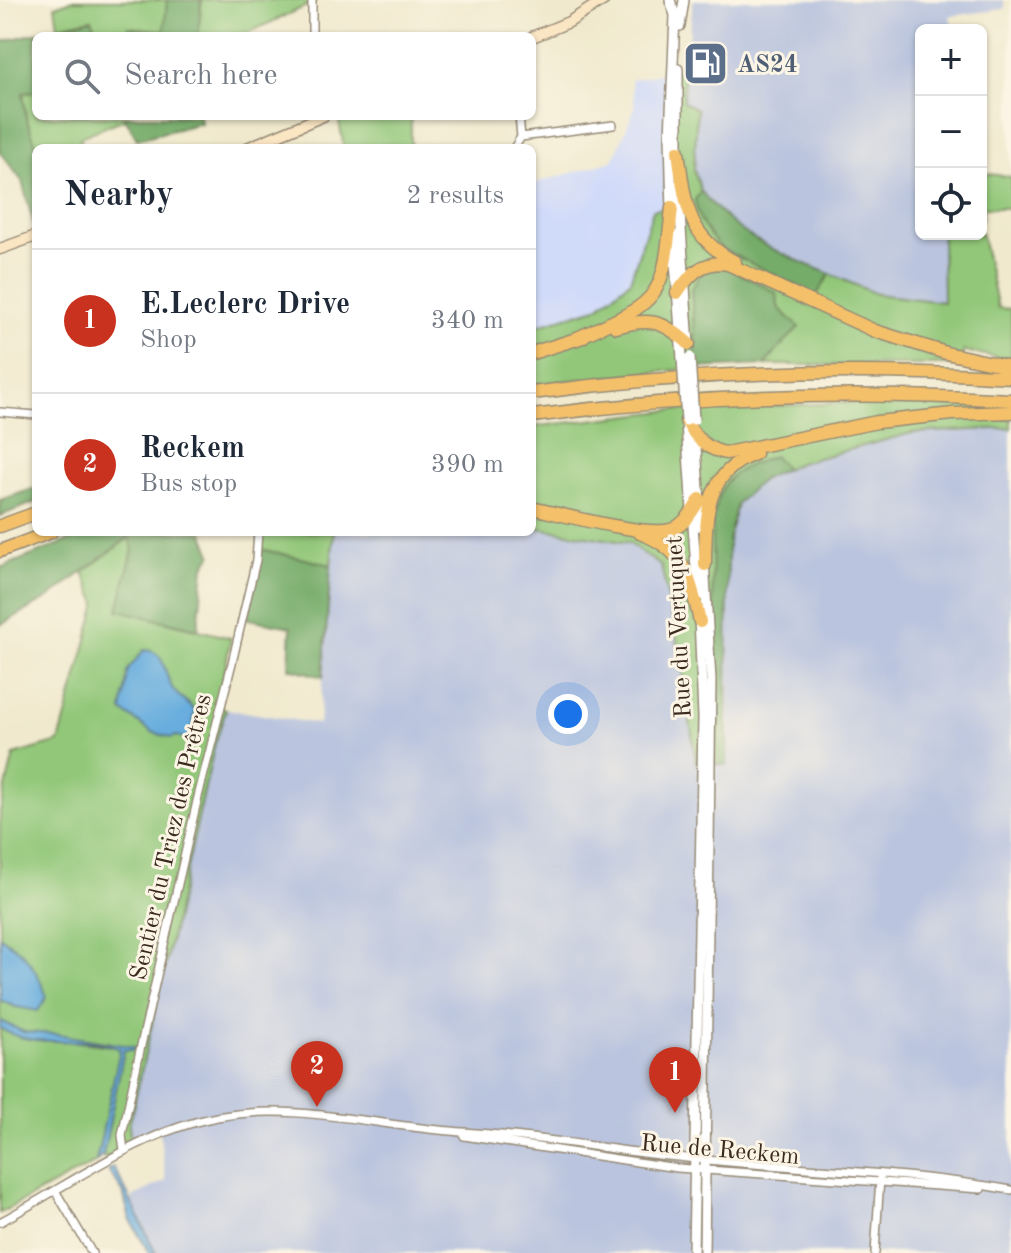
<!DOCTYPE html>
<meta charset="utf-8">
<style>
:root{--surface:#fff;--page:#f2f2f3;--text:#1f2937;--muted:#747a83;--line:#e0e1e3;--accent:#c8321e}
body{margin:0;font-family:"Old Standard TT",serif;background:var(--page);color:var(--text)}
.controls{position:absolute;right:24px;top:24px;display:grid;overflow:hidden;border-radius:12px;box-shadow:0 2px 6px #0004}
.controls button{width:72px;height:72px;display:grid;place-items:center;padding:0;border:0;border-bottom:2px solid var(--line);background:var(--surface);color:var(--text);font:40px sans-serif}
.you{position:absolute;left:568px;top:714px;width:28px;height:28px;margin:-20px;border:6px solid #fff;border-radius:50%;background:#1a73e8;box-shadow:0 0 0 12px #1a73e833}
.badge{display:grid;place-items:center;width:52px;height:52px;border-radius:50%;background:var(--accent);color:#fff;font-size:26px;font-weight:700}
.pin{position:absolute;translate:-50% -66px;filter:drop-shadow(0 2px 4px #0008)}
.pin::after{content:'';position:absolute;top:42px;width:28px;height:24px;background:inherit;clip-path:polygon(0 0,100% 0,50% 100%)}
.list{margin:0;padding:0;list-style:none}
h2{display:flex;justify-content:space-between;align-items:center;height:104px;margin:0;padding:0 32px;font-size:34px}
h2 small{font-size:26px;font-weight:400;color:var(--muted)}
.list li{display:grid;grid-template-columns:52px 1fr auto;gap:24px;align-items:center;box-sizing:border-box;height:144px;padding:0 32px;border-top:2px solid var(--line)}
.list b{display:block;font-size:30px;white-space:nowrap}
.list p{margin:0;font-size:26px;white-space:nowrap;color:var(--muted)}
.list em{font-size:26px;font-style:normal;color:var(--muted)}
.icon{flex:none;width:44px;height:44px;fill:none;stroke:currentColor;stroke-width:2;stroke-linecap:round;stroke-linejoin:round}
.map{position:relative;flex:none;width:1011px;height:1253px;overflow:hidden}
.search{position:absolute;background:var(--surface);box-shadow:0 2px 6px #0004;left:32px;top:32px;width:504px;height:88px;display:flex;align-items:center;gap:20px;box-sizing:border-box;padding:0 28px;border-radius:12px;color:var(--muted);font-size:30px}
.panel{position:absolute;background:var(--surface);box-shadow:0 2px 6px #0004;left:32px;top:144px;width:504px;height:392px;border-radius:12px}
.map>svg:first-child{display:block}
</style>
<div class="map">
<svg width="1011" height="1253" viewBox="0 0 1011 1253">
<rect width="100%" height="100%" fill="#fcf5e5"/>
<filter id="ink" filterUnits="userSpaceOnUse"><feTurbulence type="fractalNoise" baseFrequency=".0125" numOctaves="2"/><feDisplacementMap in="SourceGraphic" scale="16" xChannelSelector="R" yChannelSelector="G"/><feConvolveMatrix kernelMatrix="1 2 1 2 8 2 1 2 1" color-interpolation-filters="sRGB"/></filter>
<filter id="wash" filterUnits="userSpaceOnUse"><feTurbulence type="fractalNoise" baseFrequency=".006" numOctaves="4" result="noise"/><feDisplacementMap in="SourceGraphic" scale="32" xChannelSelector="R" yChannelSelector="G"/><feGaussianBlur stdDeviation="1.8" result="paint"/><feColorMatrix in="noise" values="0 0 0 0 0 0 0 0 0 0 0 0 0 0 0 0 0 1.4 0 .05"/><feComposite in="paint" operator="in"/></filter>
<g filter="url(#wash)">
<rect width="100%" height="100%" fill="#f0e9cd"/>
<path fill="#d0daf9" d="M 667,72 L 665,208 L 653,210 L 630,281 L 597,308 L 532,327 L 532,184 L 613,161 L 635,107 L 631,80 Z"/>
<path fill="#bac4de" d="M 693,0 L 1004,0 L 1005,9 L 950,16 L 953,30 L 921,30 L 921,234 L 942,234 L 943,302 L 876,294 L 796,260 L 737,230 L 718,213 L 701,191 L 694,170 L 697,109 L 683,103 Z
M 990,427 L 1011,428 L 1011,1253 L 156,1253 L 135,1210 L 132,1197 L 166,1181 L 159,1128 L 131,1143 L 129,1126 L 215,743 L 226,709 L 319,724 L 334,532 L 532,532 L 532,527 L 629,543 L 661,566 L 681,658 L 727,765 L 729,729 L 728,542 L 737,503 L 763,479 L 799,463 L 912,433 Z"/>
<path fill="#92c779" stroke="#66784c" stroke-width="2" d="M 72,0 L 167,0 L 165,31 L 128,27 L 123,36 L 98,36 L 92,19 L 58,26 L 55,6 Z
M 202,0 L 315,0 L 315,2 L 241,36 L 198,36 Z
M 684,69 L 683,102 L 697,109 L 694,170 L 701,191 L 695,200 L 734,256 L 759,266 L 815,296 L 830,274 L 876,294 L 943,302 L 942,234 L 981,234 L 981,232 L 998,308 L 1011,309 L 1011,360 L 964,351 L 958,365 L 764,365 L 798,326 L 778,307 L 691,289 L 697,368 L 532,384 L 532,327 L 597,308 L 630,281 L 653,210 L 665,208 L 667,72 Z
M 36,92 L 36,116 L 124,116 L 125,119 L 80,137 L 83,148 L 37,148 L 26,117 L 23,93 Z
M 338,116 L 411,116 L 411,148 L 344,148 Z
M 981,173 L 1011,177 L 1011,208 L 983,208 L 981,221 Z
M 866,402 L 982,405 L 988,418 L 1011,419 L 1011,428 L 912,433 L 799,463 L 786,469 L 774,457 L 728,479 L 714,764 L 696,763 L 681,658 L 661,566 L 629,543 L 532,527 L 532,427 L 673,410 Z
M 261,532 L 334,532 L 331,565 L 260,549 Z
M 130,537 L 133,549 L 119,610 L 231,638 L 218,706 L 226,709 L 215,743 L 129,1126 L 131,1143 L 105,1159 L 103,1155 L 124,1050 L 135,1047 L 55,1034 L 23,1032 L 0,1021 L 0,1000 L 16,1007 L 9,942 L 0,937 L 0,811 L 14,755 L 59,742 L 97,603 L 83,572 Z
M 0,1028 C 22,1042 43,1039 67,1041 C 84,1042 101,1045 118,1047 L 121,1052 L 96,1162 L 0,1213 Z"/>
<path fill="#75ac69" stroke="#586b44" stroke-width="2" d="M 167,0 L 201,0 L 198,36 L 124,36 L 128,27 L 164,31 Z
M 92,19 L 98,36 L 36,36 L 36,92 L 23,93 L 26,117 L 37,148 L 35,229 L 22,181 L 0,152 L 0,42 Z
M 124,116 L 200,116 L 201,123 L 137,139 Z
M 701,191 C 735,236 778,253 830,274 L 816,296 L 722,249 C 707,234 698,221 695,200 Z
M 726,266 L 777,293 L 778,307 L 799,327 L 764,365 L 697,368 L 691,289 L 703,271 Z
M 774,456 L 786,469 L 763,479 L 737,503 L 728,542 L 727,765 L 714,764 L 712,522 C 721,477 732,470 774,456 Z
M 36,488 L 36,502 L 0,516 L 0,500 Z
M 203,532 L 212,554 L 204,567 L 198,629 L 118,610 L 133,549 L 129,537 L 47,599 L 0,625 L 0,568 L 90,532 Z
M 260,549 L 331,565 L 323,677 L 289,668 L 291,627 L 248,619 Z"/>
<path fill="#68adde" stroke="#526c7e" stroke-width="2" d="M 144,650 C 169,650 162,679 176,693 C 182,699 189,703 195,711 L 190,748 L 187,745 L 185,738 L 176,736 L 172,738 L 152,732 L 122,711 L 128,670 Z
M 0,937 C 26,951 37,970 47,997 L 38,1011 L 16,1007 L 0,1000 Z
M 0,1021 L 24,1032 L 55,1034 L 135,1047 L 134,1050 L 124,1050 L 103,1155 L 96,1162 L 120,1049 C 82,1032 36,1052 0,1028 Z
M 113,1167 C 130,1195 141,1224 156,1253 L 149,1253 L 130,1219 L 123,1192 L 108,1170 Z"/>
</g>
<g filter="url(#ink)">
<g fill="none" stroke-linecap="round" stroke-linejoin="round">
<defs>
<path id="minor" d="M 312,36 L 312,0
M 521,137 L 613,125
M 514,148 L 521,137 L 519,116
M 0,412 L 36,415
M 464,1136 L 677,1168 L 981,1189
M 124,1151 L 122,1135 L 142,1041 L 198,797 L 232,663 L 256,560 L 258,532
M 56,1192 L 92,1253
M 0,1222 C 70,1185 138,1132 217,1117 C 285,1104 354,1120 421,1128 C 451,1132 482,1133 512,1136 C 564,1141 616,1150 668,1156 C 782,1169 897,1170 1011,1190
M 875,1253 L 880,1178"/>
<path id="tertiary" d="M 670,0 L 675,15 L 670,137 L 672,211
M 680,26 L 684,0
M 678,154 L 678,69
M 678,185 L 689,345
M 673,234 L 682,358
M 686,424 L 698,597
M 695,435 L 702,528
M 693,1253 L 703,717 L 699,616
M 704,1253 L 711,680 L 704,559"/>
<path id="secondary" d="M 532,37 L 569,22 L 604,0
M 247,148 L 323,116
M 0,249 L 36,236"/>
<path id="motorway" d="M 678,151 C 685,202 686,236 735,262
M 677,293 C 690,274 703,260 728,264 L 875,331 L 946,353 L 1011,367
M 616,327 C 650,317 664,321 689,344
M 577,338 C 662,300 663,301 672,207
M 532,353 L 583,337
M 532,393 C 691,372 851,367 1011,377
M 532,416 C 691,395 851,391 1011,400
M 686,421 C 695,438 707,450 726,453 L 877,422 L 953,414 L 1011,412
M 532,508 C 560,514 646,537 670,530 C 684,526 693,511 700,499
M 0,526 L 36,513
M 640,533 C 686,550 690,578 700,622
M 0,551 L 51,532
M 705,565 C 706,518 703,474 755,454"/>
</defs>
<use href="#minor" stroke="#968a76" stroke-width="10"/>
<use href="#tertiary" stroke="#968a76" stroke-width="12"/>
<use href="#secondary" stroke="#968a76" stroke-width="13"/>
<use href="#motorway" stroke="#968a76" stroke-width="15"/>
<use href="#minor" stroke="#fff" stroke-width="7"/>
<use href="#tertiary" stroke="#fff" stroke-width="9"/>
<use href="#secondary" stroke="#fbe6c4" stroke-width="10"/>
<use href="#motorway" stroke="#f4c16b" stroke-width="12"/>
<defs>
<path id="tertiary-bridge" d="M 690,357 L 694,420
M 682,358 L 686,421"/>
</defs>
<use href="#tertiary-bridge" stroke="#968a76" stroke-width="12" stroke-linecap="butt"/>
<use href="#tertiary-bridge" stroke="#fff" stroke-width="9"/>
</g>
</g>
<defs>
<symbol id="fuel-square" viewBox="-11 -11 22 22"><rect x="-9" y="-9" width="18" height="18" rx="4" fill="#5c6f8a" stroke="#fcf5e5"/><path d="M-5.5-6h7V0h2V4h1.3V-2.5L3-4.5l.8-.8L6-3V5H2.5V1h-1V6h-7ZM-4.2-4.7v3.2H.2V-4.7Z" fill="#fff"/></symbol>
</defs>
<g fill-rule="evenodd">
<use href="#fuel-square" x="680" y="38" width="51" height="51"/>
</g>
<g text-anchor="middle" stroke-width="6" stroke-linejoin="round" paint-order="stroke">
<g font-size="24" font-weight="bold" fill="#4e5e75" stroke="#fcf5e5" text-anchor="start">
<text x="737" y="72">AS24</text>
</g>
<g font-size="24" fill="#3b2a1e" stroke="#fcf5e5">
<text transform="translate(678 627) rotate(-93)" y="8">Rue du Vertuquet</text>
<text transform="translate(170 837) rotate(-77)" y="8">Sentier du Triez des Prêtres</text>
<text transform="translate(720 1149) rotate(5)" y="8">Rue de Reckem</text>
</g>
</g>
</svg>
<div class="controls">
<button>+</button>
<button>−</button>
<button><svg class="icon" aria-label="locate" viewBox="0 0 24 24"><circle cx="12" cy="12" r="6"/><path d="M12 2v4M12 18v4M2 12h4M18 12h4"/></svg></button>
</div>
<div class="you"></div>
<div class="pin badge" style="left:675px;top:1113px">1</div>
<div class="pin badge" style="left:317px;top:1107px">2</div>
<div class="search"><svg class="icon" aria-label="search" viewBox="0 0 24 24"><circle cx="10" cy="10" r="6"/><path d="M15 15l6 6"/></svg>Search here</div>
<section class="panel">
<h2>Nearby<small>2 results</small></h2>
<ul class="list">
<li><span class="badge">1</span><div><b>E.Leclerc Drive</b><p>Shop</p></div><em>340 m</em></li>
<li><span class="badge">2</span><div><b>Reckem</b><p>Bus stop</p></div><em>390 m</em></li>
</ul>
</section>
</div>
